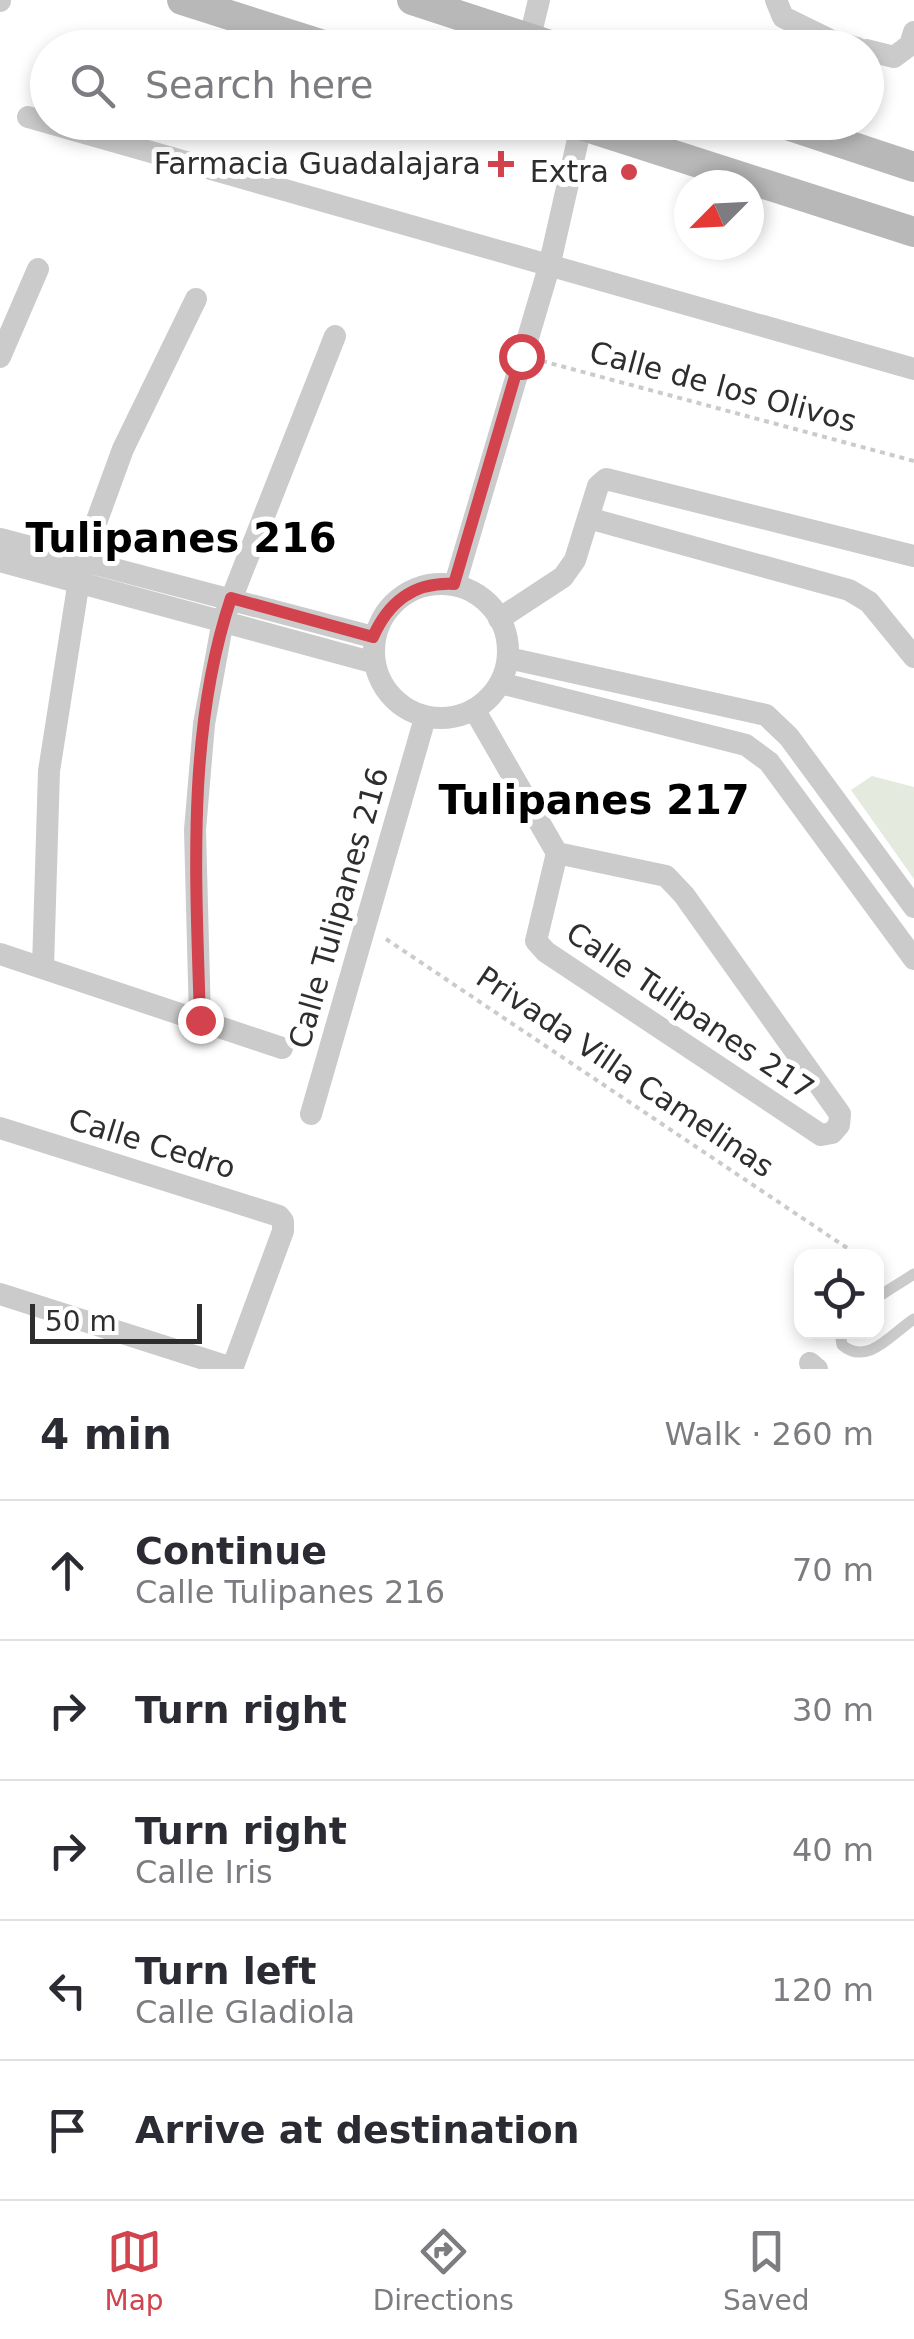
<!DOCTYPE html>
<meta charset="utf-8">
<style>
:root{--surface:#fff;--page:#f7f7f7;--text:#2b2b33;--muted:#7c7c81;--line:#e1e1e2;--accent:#d2434e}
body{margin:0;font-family:"DejaVu Sans",sans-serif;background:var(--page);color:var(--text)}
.controls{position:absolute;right:30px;bottom:30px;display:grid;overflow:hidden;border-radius:20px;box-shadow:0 5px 15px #0003}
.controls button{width:90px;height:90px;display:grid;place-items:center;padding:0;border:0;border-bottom:2px solid var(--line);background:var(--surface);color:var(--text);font:50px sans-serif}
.compass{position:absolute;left:674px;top:170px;width:90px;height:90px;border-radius:50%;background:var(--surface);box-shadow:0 5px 15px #0003;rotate:246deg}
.scale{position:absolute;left:30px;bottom:25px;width:172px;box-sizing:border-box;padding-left:10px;border:5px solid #2e2e2e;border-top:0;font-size:28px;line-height:35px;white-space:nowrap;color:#2e2e2e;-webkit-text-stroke:8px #fff;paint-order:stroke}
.stop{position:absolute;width:30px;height:30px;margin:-22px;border:8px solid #d2434e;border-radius:50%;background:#fff}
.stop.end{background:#d2434e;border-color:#fff;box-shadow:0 2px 10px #0008}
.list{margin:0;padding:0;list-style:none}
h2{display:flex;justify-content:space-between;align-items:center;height:130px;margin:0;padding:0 40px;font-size:42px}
h2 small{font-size:32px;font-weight:400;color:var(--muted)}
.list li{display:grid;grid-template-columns:65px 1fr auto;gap:30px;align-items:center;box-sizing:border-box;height:140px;padding:0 40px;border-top:2px solid var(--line)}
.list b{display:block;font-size:38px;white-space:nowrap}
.list p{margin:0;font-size:32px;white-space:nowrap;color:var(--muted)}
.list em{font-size:32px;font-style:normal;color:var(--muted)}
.icon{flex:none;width:55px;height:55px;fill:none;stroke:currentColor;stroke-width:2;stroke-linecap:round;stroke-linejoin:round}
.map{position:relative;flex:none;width:914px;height:1369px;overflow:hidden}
.search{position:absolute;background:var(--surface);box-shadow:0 5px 15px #0003;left:30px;right:30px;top:30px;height:110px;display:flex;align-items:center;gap:25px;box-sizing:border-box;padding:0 35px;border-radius:55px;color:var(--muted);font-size:38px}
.sheet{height:830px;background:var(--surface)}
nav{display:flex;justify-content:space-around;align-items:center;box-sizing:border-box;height:140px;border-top:2px solid var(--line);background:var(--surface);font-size:28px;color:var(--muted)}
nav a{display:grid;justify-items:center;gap:5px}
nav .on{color:var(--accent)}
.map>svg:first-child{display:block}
</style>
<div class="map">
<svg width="914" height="1369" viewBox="0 0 914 1369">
<rect width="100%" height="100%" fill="#fff"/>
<path fill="#e4eadd" d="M 872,776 L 914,787 L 914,879 L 851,790 Z"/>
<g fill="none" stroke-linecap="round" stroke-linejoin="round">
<path stroke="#cbcbcb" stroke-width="4" stroke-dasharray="5 5" stroke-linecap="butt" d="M 542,361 L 914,461
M 386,939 L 859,1256"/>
<path stroke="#cbcbcb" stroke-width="11" d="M 876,1298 L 914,1274
M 840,1332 L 842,1345 C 868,1367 893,1332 914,1319"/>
<path stroke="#cbcbcb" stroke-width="22" d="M 776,0 L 783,17 L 834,42 L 857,48
M 0,1 L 0,0
M 530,37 L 539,0
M 866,50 L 894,57 L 910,45 L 914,32
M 28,117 L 914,369
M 0,357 L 38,269
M 588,518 L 849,590 L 869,602 L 914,657
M 0,539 L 373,637
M 0,561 L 375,663
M374 651a67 67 0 1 1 134 0a67 67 0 1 1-134 0Z
M 455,584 L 549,267 L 582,122
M 499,619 L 563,577 L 575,560 L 598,486 L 606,479 L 914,556
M 508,658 L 766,715 L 789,737 L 914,907
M 500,683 L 746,745 L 769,762 L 914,959
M 474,709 L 557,853 L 536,941 L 546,952 L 821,1135 L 832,1133 L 839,1125 L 840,1114 L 684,895 L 666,876 L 557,853
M 0,954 L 282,1048
M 43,967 L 49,771 L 82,561 L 123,449 L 196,299
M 200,1020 L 195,830 L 204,724 L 223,620 L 335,336
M 311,1114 L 425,718
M 0,1128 L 279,1216 L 283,1221 L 283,1231 L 232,1369
M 0,1294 L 232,1368
M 810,1363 L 817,1369"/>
<path stroke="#b8b8b8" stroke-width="30" d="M 182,0 L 333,48
M 412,0 L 559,48
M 571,122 L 914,232
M 778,122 L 914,167"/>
</g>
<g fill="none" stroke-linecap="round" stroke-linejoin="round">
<path stroke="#d2434e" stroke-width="12" d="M 200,1020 C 196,880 186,733 231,598 L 373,637 C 389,601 414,582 454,584 L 521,356"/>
</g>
<g fill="#d2434e" stroke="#fff" stroke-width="4">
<path d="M496 149h10v10h10v10h-10v10h-10v-10h-10v-10h10z"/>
<circle cx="629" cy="172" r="10"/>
</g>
<g text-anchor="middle" stroke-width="10" stroke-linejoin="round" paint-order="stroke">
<g font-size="30" fill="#2e2e2e" stroke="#fff" text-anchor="end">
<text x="481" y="174">Farmacia Guadalajara</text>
<text x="609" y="182">Extra</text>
</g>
<g font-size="30" fill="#2e2e2e" stroke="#fff">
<text transform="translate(723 387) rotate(15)" y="10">Calle de los Olivos</text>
<text transform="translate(339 908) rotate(-74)" y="10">Calle Tulipanes 216</text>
<text transform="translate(690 1011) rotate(34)" y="10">Calle Tulipanes 217</text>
<text transform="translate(625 1072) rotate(34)" y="10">Privada Villa Camelinas</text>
<text transform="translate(152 1144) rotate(17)" y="10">Calle Cedro</text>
</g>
<g font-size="40" font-weight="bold" fill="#000" stroke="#fff">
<text x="181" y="552">Tulipanes 216</text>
<text x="594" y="814">Tulipanes 217</text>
</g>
</g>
</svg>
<div class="controls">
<button><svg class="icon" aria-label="locate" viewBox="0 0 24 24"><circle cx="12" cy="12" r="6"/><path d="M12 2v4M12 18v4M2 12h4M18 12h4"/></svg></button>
</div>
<svg class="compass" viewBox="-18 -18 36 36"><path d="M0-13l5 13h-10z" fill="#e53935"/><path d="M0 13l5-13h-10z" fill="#7c7c81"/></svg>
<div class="scale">50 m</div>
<div class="stop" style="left:521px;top:356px"></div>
<div class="stop end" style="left:200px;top:1020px"></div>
<div class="search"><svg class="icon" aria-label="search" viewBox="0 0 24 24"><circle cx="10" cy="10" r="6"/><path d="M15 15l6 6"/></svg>Search here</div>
</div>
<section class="sheet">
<h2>4 min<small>Walk · 260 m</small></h2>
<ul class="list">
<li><svg class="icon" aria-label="ahead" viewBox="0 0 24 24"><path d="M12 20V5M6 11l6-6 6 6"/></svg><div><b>Continue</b><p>Calle Tulipanes 216</p></div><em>70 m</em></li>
<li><svg class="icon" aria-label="right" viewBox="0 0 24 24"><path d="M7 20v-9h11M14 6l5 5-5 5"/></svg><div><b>Turn right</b></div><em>30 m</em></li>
<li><svg class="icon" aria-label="right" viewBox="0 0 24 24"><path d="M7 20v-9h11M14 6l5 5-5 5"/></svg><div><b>Turn right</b><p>Calle Iris</p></div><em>40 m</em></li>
<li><svg class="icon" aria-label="left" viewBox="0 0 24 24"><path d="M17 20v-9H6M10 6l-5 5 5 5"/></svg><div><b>Turn left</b><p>Calle Gladiola</p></div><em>120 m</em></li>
<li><svg class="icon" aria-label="arrive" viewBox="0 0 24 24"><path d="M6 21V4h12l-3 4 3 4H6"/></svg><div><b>Arrive at destination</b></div></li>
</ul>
</section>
<nav>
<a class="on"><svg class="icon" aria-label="map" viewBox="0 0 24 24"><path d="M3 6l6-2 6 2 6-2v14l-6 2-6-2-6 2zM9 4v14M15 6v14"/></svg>Map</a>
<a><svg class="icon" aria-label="directions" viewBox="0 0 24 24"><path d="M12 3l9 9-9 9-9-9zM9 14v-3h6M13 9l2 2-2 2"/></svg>Directions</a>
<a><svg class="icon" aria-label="saved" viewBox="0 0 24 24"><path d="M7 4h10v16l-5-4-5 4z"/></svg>Saved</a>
</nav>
